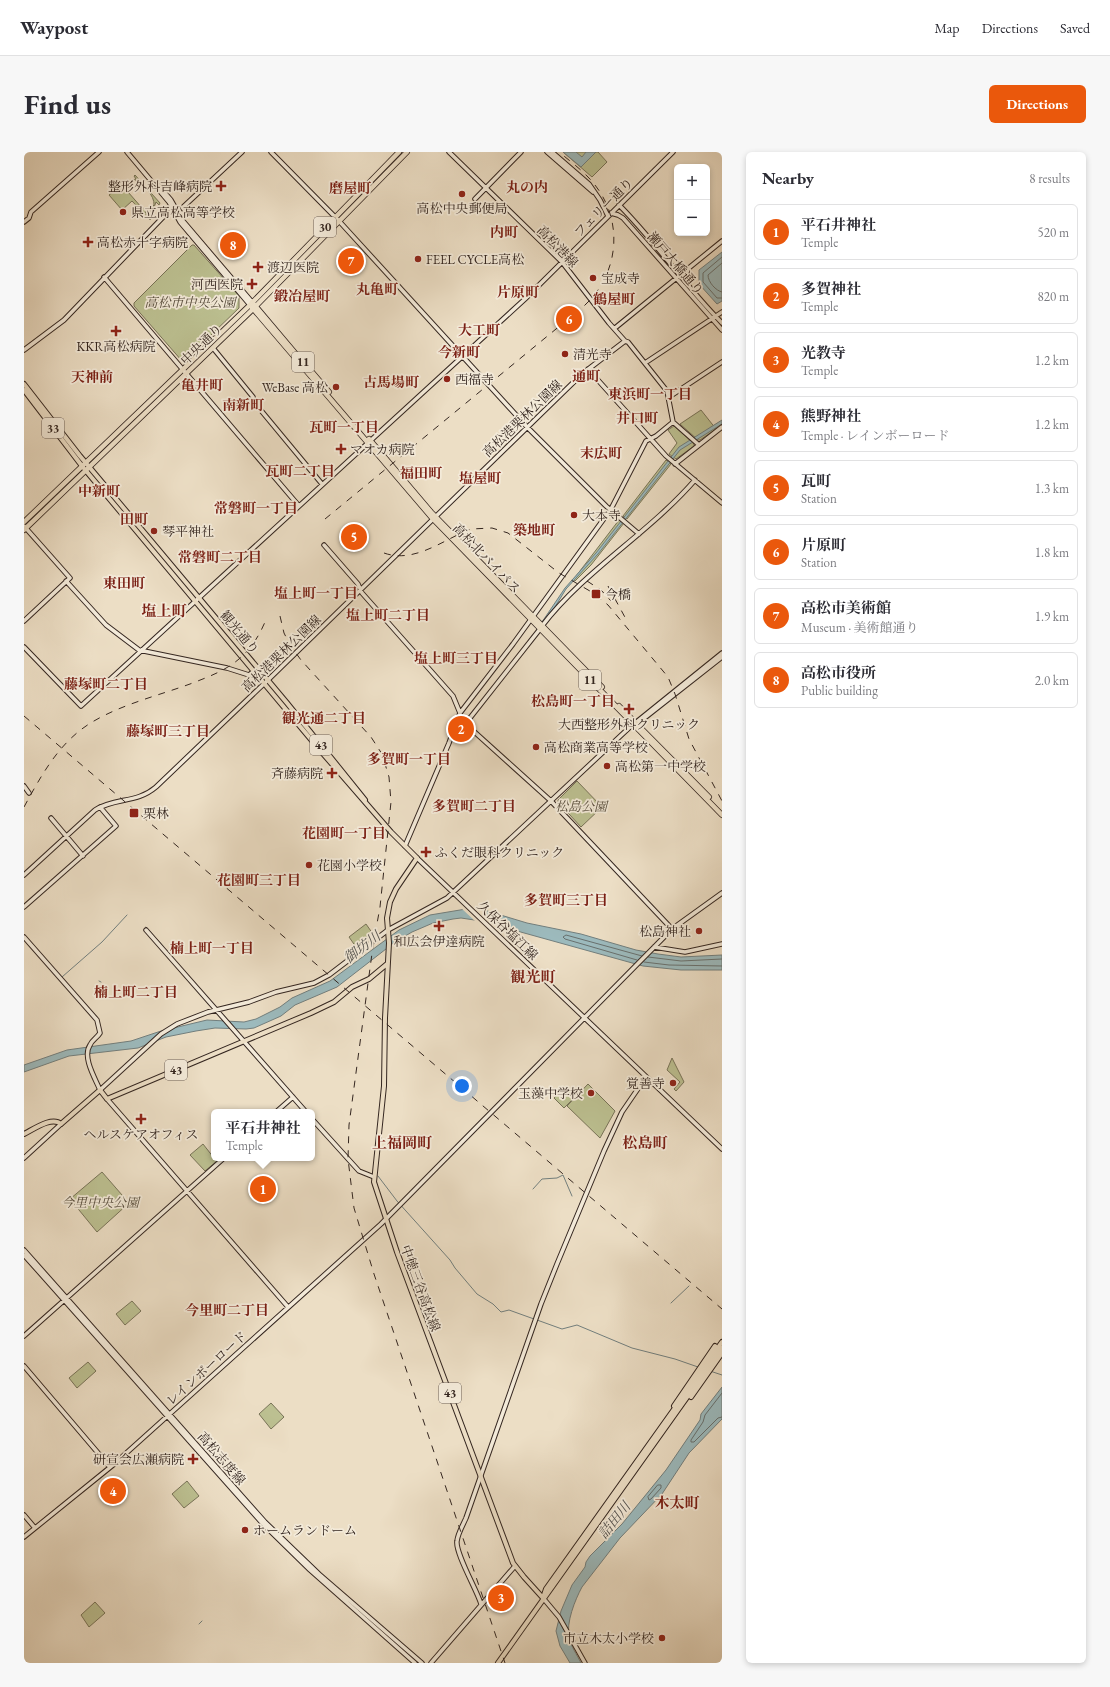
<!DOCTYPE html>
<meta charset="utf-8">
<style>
:root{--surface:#fff;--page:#f7f7f7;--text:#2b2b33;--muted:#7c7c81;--line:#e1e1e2;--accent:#ea580c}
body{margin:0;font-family:"EB Garamond","Noto Serif JP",serif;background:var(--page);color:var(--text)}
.controls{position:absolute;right:12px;top:12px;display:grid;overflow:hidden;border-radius:6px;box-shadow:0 2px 6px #0003}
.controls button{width:36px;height:36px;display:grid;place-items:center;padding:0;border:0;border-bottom:1px solid var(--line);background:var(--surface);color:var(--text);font:20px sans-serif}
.you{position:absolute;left:438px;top:934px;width:14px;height:14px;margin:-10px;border:3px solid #fff;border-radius:50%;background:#1a73e8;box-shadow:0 0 0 6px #1a73e833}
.badge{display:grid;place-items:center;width:26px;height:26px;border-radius:50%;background:var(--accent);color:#fff;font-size:13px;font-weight:700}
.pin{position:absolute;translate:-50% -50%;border:2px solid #fff;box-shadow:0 1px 4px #0006}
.popup{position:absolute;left:187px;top:957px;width:104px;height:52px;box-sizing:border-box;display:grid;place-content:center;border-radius:6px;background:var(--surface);filter:drop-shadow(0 1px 3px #0005);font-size:13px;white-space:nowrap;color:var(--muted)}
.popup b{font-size:15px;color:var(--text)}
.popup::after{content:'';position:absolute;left:50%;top:100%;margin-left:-8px;border:8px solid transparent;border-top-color:var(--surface)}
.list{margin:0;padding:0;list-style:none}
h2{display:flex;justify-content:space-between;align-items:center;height:52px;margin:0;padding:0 16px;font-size:17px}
h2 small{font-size:13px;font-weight:400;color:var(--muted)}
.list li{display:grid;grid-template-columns:26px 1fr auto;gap:12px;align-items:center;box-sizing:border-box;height:56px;margin:0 8px 8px;padding:0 8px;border:1px solid var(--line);border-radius:6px}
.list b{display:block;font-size:15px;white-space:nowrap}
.list p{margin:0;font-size:13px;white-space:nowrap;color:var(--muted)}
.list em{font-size:13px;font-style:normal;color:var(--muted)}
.map{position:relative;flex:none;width:698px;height:1511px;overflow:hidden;border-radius:6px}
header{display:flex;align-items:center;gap:24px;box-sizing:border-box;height:56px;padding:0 20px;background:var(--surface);border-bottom:1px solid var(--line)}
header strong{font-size:19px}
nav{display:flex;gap:22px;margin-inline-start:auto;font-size:14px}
.intro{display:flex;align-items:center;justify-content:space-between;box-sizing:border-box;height:96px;padding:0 24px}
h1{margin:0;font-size:28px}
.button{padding:10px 18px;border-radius:6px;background:var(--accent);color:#fff;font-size:14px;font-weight:700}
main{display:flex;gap:24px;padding:0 24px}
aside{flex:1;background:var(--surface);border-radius:6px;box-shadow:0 2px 6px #0003}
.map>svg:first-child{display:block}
</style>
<header>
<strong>Waypost</strong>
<nav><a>Map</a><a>Directions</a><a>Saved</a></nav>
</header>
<div class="intro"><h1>Find us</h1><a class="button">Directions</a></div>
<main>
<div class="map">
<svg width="698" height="1511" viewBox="0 0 698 1511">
<rect width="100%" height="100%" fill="#ecdec5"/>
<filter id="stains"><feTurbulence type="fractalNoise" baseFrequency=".005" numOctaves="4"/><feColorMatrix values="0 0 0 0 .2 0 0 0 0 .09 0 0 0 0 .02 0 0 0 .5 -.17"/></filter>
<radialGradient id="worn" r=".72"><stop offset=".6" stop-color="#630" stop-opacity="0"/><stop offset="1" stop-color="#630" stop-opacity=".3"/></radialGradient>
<path fill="#bcc091" stroke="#787358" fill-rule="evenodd" d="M 539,0 L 574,0 L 583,10 L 568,25 Z
M 111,23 L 136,51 L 135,53 L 132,50 L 129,58 L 121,60 L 127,67 L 126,68 L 108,49 L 98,58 L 85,43 L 95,35 L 93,32 L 95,30 L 101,36 L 104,29 L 112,27 L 110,24 ZM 111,28 C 118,30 131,44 130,53 L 126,57 L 118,56 L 104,40 L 104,32 Z
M 168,93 L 170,93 L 215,144 L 215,156 L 160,209 L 158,209 L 110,154 L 110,151 Z
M 677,258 L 692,277 L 676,288 L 674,288 L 656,272 Z
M 650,274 L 670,292 L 670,294 L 652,307 L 645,302 L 653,291 L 644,278 Z
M 642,308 L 647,312 L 603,367 L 599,364 Z
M 595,368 L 600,371 L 567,413 L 551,429 L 549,428 Z
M 553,629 L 578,655 L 557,675 L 534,650 L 534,648 Z
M 342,772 L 349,782 L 332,795 L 325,785 Z
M 648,906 L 660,930 L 652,939 L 650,937 L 656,930 L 643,918 Z
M 564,932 L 591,959 L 576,986 L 543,954 Z
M 542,934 L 552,944 L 540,956 L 530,946 Z
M 179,992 L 190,1006 L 194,1008 L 181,1019 L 166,1003 Z
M 78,1020 L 105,1051 L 73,1080 L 46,1047 Z
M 108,1149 L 117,1159 L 101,1173 L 92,1162 Z
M 64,1210 L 72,1219 L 53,1236 L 45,1226 Z
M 247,1251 L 260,1265 L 247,1277 L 235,1262 Z
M 163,1329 L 175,1344 L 160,1356 L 148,1342 Z
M 71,1450 L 81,1461 L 65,1475 L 57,1463 Z"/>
<path fill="#9cbabd" stroke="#727f7e" d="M 539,0 L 552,0 L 558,5 L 562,0 L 572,0 L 557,15 Z
M 698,100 L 698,149 L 693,152 L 675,132 L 675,118 Z
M 698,268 L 698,272 L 656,298 L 574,402 L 542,437 L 531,455 L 518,470 L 541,436 L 572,401 L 655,295 Z
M 448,756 L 460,758 L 503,771 L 557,782 L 612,798 L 634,802 L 657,805 L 698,803 L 698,818 L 657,818 L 619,814 L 457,769 L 437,766 L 429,767 L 409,771 L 388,780 L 371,790 L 313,835 L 271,853 L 257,864 L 230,876 L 222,877 L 191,876 L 172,879 L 142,885 L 114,896 L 45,904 L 0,920 L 0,913 L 43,898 L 107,889 L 137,879 L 183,868 L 220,870 L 232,867 L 256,855 L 268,846 L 306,829 L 375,778 L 406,763 Z
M 698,1235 L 698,1267 L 665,1301 L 638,1342 L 596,1386 L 558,1435 C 551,1448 542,1470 545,1486 C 547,1494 553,1503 557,1511 L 546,1511 L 536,1494 L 532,1479 L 537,1459 L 548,1433 L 561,1415 L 562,1410 L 566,1404 L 598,1372 L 642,1318 L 676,1268 L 677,1262 Z"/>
<path fill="#ecdec5" d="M 436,755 L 455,755 L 477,776 L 452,770 Z"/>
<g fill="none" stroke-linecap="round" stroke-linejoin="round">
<path stroke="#68706e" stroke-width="1" d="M 698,105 L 679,121 L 679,130 L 693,146 L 698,146
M 698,111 L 684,123 C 684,130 692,139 698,140
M 624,805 L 657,809 L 698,807
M 613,808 L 541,787 L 539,785 L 542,783 L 618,804
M 620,810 L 645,813 L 698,814
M 698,1241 L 681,1263 L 679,1270 L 667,1288 L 667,1290 L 670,1290 L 694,1266 L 698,1265
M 634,1333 L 637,1333 L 637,1336 L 627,1347 L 625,1348 L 624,1345 Z"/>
<path stroke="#727f7e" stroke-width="1" d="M 122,775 L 139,794
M 38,825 L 78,790 L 103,763
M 75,829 L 77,830
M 354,1024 L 373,1049 L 426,1108 L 431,1116 L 453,1142 L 469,1152 L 477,1160 L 485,1158 L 510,1167
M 509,1037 L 518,1027 L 533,1026 L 539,1023 L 548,1044
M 647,1151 L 665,1134
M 513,1168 L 538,1177 L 553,1173 L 608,1196 L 651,1207 L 674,1215
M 686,1219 L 698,1223
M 175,1472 L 178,1469"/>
<defs>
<path id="secondary" d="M 103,0 L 145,50 L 156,70 L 226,153
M 247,0 L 315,69 L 503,275 L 582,354 L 615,382
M 425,0 L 538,110 L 585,171 L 601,189 L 604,190 L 643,239 L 649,270 L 675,293
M 523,0 L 569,40
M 528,0 L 565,32 L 576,48 L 584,64
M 134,33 L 147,48 L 159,69 L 228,150
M 451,47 L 497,0
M 595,53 C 632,90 661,134 698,171
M 587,61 L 594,63 L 599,66 L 698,178
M 0,70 L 5,66 L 7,60 L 75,0
M 80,125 L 275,354
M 591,176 L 698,89
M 189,196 L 229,245 L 230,250 L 298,332
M 0,198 L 40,168 L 143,61 L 157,57 L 218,0
M 621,211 L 698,160
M 564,217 L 642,304 L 698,351
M 645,245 L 698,210
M 651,312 L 698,275
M 0,374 L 46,426 L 0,469
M 300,393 L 334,432 L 338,441 L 429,544 L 436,561
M 42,429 L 82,473 L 115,498 L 203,516 L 225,523 L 230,519
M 518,474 C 561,418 624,382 671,328
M 0,495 L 57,554 L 501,147 L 649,0
M 435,566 L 527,649 L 648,777
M 442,571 L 516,477
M 610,572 L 698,501
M 0,634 L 5,641
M 27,666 L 59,704
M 381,694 L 425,591 L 436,561 L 489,492 L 587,357 L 622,289 L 632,284 L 649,270
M 393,706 L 698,997
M 0,723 L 71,658 C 92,645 112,652 132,635 L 246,526 L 558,222 L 601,189
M 0,755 L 92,674 L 76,655
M 122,778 L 282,960
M 0,785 L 73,868 L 76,881 C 73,886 68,888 66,893 C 58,905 71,926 76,938 L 137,882 L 153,872 L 184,860 L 225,850 L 252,840 L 290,831 L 305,823 L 364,778 L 423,746 L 606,575 L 618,568 L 698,505
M 630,795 L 661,800 L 698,792
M 83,947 L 264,1155
M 252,960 L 269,945
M 288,967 L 335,1019 L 350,1025
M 0,1006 L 37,972
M 0,1098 L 241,1370 L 295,1422 L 398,1511
M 0,1103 L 239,1372 L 286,1418 L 391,1511
M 0,1184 L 200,1006
M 0,1214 L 86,1315
M 0,1363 L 11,1376
M 0,1385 L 89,1313 L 357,1072 L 648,777 L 698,741
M 519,1446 L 535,1465 L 561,1511
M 457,1452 C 453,1438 431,1401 433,1389 C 434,1381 439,1373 442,1366 L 517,1152 L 533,1112 L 580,999 L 598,960 L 622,925
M 407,1511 L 491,1414"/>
<path id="primary" d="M 0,232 L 56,304 L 263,551 L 341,648
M 0,238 L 58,314 L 295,597 L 367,680 L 393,706 L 372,737 L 366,750 L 363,766 L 365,791 L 361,866 L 360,934 L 350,1030 L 373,1100 L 489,1411 L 500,1425 L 519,1446
M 0,982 C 10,977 28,964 37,972 L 76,938 L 83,947 L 287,861 L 310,850 L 328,835 L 345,827 L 363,812
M 667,1245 L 698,1201
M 650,1254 L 691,1194
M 520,1443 L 522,1437 L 698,1190
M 474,1511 L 698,1196"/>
<path id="highway" d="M 228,150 L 271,201
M 226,153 L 409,367 L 698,663
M 281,212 L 305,240
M 345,287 L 407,360 L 578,535
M 0,370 L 226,153 L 375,0
M 0,378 L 229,157 L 383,0
M 595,554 L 685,645"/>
</defs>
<use href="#secondary" stroke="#342620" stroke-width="5.5"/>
<use href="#primary" stroke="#342620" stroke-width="6"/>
<use href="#highway" stroke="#342620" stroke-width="6"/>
<use href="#secondary" stroke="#f3ead9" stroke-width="3.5"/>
<use href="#primary" stroke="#ecdec5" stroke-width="4"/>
<use href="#highway" stroke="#ecdec5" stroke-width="4.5"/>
<path stroke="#342620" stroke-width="1" stroke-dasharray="7 7" stroke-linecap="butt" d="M 301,367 L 560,154 C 595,122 600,70 571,33 C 561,20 547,10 535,0
M 360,401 C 391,412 420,387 447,377 L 468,376 L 484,381 L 535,421 L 571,442 L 584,453 L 644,525 L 651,542 L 665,587 L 698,649
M 563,429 L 577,438 L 587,449
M 584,434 L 603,469
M 256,464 L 260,481 L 266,493 L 277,508 L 347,585 L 358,602 L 365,625 L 367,650 L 356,755 L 349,794 L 325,973 L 324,1007 L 330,1056 L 350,1122 L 481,1511
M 0,564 L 698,1157
M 0,655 C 17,624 34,592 65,572 C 95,553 133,544 166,532 C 184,525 201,519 215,507 C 227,497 235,484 241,470"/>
</g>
<g fill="#8f2418" stroke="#f3ead9" stroke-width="1.5">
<path d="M195 28h4v4h4v4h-4v4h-4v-4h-4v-4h4z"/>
<circle cx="438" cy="42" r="4"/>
<circle cx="99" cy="60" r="4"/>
<path d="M62 84h4v4h4v4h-4v4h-4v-4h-4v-4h4z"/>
<circle cx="394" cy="107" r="4"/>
<path d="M232 109h4v4h4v4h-4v4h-4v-4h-4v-4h4z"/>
<circle cx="569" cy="126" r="4"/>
<path d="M226 126h4v4h4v4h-4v4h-4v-4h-4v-4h4z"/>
<path d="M90 173h4v4h4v4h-4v4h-4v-4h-4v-4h4z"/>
<circle cx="541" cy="202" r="4"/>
<circle cx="423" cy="227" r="4"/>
<circle cx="312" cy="235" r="4"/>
<path d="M315 291h4v4h4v4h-4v4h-4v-4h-4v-4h4z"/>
<circle cx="550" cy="363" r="4"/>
<circle cx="130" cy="379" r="4"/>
<rect x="567" y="437" width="10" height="10" rx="2"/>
<path d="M603 551h4v4h4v4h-4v4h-4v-4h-4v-4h4z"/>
<circle cx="512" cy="595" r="4"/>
<circle cx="583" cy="614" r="4"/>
<path d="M306 615h4v4h4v4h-4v4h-4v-4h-4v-4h4z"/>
<rect x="105" y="656" width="10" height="10" rx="2"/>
<path d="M400 694h4v4h4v4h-4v4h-4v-4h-4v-4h4z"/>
<circle cx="285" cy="713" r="4"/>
<path d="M413 768h4v4h4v4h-4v4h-4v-4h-4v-4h4z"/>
<circle cx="675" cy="779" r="4"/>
<circle cx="649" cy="931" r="4"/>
<circle cx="567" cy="941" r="4"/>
<path d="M115 961h4v4h4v4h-4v4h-4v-4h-4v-4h4z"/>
<path d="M167 1301h4v4h4v4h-4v4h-4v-4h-4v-4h4z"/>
<circle cx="221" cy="1378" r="4"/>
<circle cx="638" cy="1486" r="4"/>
</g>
<g text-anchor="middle" stroke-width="3.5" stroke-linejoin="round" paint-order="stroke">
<g fill="#f3ead9" stroke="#6d6158" stroke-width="1">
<rect x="290" y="65" width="22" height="20" rx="3"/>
<rect x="268" y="200" width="22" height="20" rx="3"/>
<rect x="18" y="266" width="22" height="20" rx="3"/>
<rect x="555" y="518" width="22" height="20" rx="3"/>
<rect x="286" y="583" width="22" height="20" rx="3"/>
<rect x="141" y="908" width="22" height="20" rx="3"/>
<rect x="415" y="1231" width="22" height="20" rx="3"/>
</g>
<g font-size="12" font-weight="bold" fill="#342620">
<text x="301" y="79">30</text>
<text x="279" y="214">11</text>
<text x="29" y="280">33</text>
<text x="566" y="532">11</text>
<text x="297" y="597">43</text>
<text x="152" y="922">43</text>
<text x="426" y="1245">43</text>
</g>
<g font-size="13" fill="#342620" stroke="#f3ead9" text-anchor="start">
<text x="188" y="39" text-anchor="end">整形外科吉峰病院</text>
<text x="438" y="61" text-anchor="middle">高松中央郵便局</text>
<text x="107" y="65">県立高松高等学校</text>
<text x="73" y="95">高松赤十字病院</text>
<text x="402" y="112">FEEL CYCLE高松</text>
<text x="243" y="120">渡辺医院</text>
<text x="577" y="131">宝成寺</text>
<text x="219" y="137" text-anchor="end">河西医院</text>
<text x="92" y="199" text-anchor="middle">KKR高松病院</text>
<text x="549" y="207">清光寺</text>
<text x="431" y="232">西福寺</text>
<text x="304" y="240" text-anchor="end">WeBase 高松</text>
<text x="326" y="302">マオカ病院</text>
<text x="558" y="368">大本寺</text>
<text x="138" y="384">琴平神社</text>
<text x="581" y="447">今橋</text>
<text x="605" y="577" text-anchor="middle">大西整形外科クリニック</text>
<text x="520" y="600">高松商業高等学校</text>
<text x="591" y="619">高松第一中学校</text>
<text x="299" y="626" text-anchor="end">斉藤病院</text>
<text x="119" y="666">栗林</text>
<text x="411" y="705">ふくだ眼科クリニック</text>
<text x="293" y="718">花園小学校</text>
<text x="667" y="784" text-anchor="end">松島神社</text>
<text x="415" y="794" text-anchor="middle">和広会伊達病院</text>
<text x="641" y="936" text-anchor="end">覚善寺</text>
<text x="559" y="946" text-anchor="end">玉藻中学校</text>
<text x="117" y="987" text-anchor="middle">ヘルスケアオフィス</text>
<text x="160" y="1312" text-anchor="end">研宣会広瀬病院</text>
<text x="229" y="1383">ホームランドーム</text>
<text x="630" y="1491" text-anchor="end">市立木太小学校</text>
</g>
<g font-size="13" fill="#342620" stroke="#f3ead9">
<text transform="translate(579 55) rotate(-45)" y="5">フェリー通り</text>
<text transform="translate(534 94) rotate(46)" y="5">高松港線</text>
<text transform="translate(652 111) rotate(49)" y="5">瀬戸大橋通り</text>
<text transform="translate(177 192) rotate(-44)" y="5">中央通り</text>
<text transform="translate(498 266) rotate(-44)" y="5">高松港栗林公園線</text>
<text transform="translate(463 406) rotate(46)" y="5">高松北バイパス</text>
<text transform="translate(216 480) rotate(50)" y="5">観光通り</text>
<text transform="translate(257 501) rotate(-44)" y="5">高松港栗林公園線</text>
<text transform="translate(484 778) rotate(44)" y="5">久保谷塩江線</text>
<text transform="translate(397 1136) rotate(70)" y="5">中徳三谷高松線</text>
<text transform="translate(182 1216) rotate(-42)" y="5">レインボーロード</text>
<text transform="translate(198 1306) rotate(49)" y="5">高松志度線</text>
</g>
<g font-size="13" font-style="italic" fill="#564c3c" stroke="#f3ead9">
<text x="166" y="155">高松市中央公園</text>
<text x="557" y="659">松島公園</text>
<text x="76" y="1055">今里中央公園</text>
</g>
<g font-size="14" font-weight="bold" fill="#7a1f14" stroke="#f3ead9">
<text x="503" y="40">丸の内</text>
<text x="326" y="41">磨屋町</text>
<text x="480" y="85">内町</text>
<text x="353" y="142">丸亀町</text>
<text x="494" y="145">片原町</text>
<text x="278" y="149">鍛冶屋町</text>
<text x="590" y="152">鶴屋町</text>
<text x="455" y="183">大工町</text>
<text x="435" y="205">今新町</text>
<text x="562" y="229">通町</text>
<text x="68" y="230">天神前</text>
<text x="367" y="235">古馬場町</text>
<text x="178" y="238">亀井町</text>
<text x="626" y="247">東浜町一丁目</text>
<text x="219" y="258">南新町</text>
<text x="613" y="271">井口町</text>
<text x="320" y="280">瓦町一丁目</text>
<text x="577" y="306">末広町</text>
<text x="276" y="324">瓦町二丁目</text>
<text x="397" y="326">福田町</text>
<text x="456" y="331">塩屋町</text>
<text x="75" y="344">中新町</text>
<text x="232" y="361">常磐町一丁目</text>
<text x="110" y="372">田町</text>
<text x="510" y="383">築地町</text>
<text x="196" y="410">常磐町二丁目</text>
<text x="100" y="436">東田町</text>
<text x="292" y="446">塩上町一丁目</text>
<text x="364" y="468">塩上町二丁目</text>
<text x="432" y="511">塩上町三丁目</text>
<text x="82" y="537">藤塚町二丁目</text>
<text x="549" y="554">松島町一丁目</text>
<text x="300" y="571">観光通二丁目</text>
<text x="144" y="584">藤塚町三丁目</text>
<text x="385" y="612">多賀町一丁目</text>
<text x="450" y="659">多賀町二丁目</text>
<text x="320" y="686">花園町一丁目</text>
<text x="235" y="733">花園町三丁目</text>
<text x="542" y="753">多賀町三丁目</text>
<text x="188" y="801">楠上町一丁目</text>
<text x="112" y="845">楠上町二丁目</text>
<text x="203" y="1163">今里町二丁目</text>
</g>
<g font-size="14" font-style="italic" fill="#53524f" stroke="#f3ead9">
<text transform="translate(338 795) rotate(-38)" y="5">御坊川</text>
<text transform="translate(590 1368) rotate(-51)" y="5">詰田川</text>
</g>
<g font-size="15" font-weight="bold" fill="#7a1f14" stroke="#f3ead9">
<text x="140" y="464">塩上町</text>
<text x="509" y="830">観光町</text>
<text x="378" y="996">上福岡町</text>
<text x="621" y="996">松島町</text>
<text x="653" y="1356">木太町</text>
</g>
</g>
<rect width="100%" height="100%" filter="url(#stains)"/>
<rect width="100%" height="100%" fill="url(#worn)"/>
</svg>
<div class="controls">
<button>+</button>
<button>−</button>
</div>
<div class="you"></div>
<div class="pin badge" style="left:239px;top:1037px">1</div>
<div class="popup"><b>平石井神社</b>Temple</div>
<div class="pin badge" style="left:437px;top:577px">2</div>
<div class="pin badge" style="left:477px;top:1446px">3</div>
<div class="pin badge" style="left:89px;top:1339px">4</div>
<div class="pin badge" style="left:330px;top:385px">5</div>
<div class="pin badge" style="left:545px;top:167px">6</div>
<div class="pin badge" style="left:327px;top:109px">7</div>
<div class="pin badge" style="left:209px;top:93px">8</div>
</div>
<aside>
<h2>Nearby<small>8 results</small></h2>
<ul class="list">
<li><span class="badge">1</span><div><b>平石井神社</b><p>Temple</p></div><em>520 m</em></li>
<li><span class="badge">2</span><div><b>多賀神社</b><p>Temple</p></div><em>820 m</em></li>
<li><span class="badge">3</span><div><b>光教寺</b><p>Temple</p></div><em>1.2 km</em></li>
<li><span class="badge">4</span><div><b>熊野神社</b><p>Temple · レインボーロード</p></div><em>1.2 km</em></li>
<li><span class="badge">5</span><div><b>瓦町</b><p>Station</p></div><em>1.3 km</em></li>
<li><span class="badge">6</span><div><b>片原町</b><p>Station</p></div><em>1.8 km</em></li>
<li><span class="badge">7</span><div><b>高松市美術館</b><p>Museum · 美術館通り</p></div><em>1.9 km</em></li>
<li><span class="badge">8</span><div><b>高松市役所</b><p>Public building</p></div><em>2.0 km</em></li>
</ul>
</aside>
</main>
